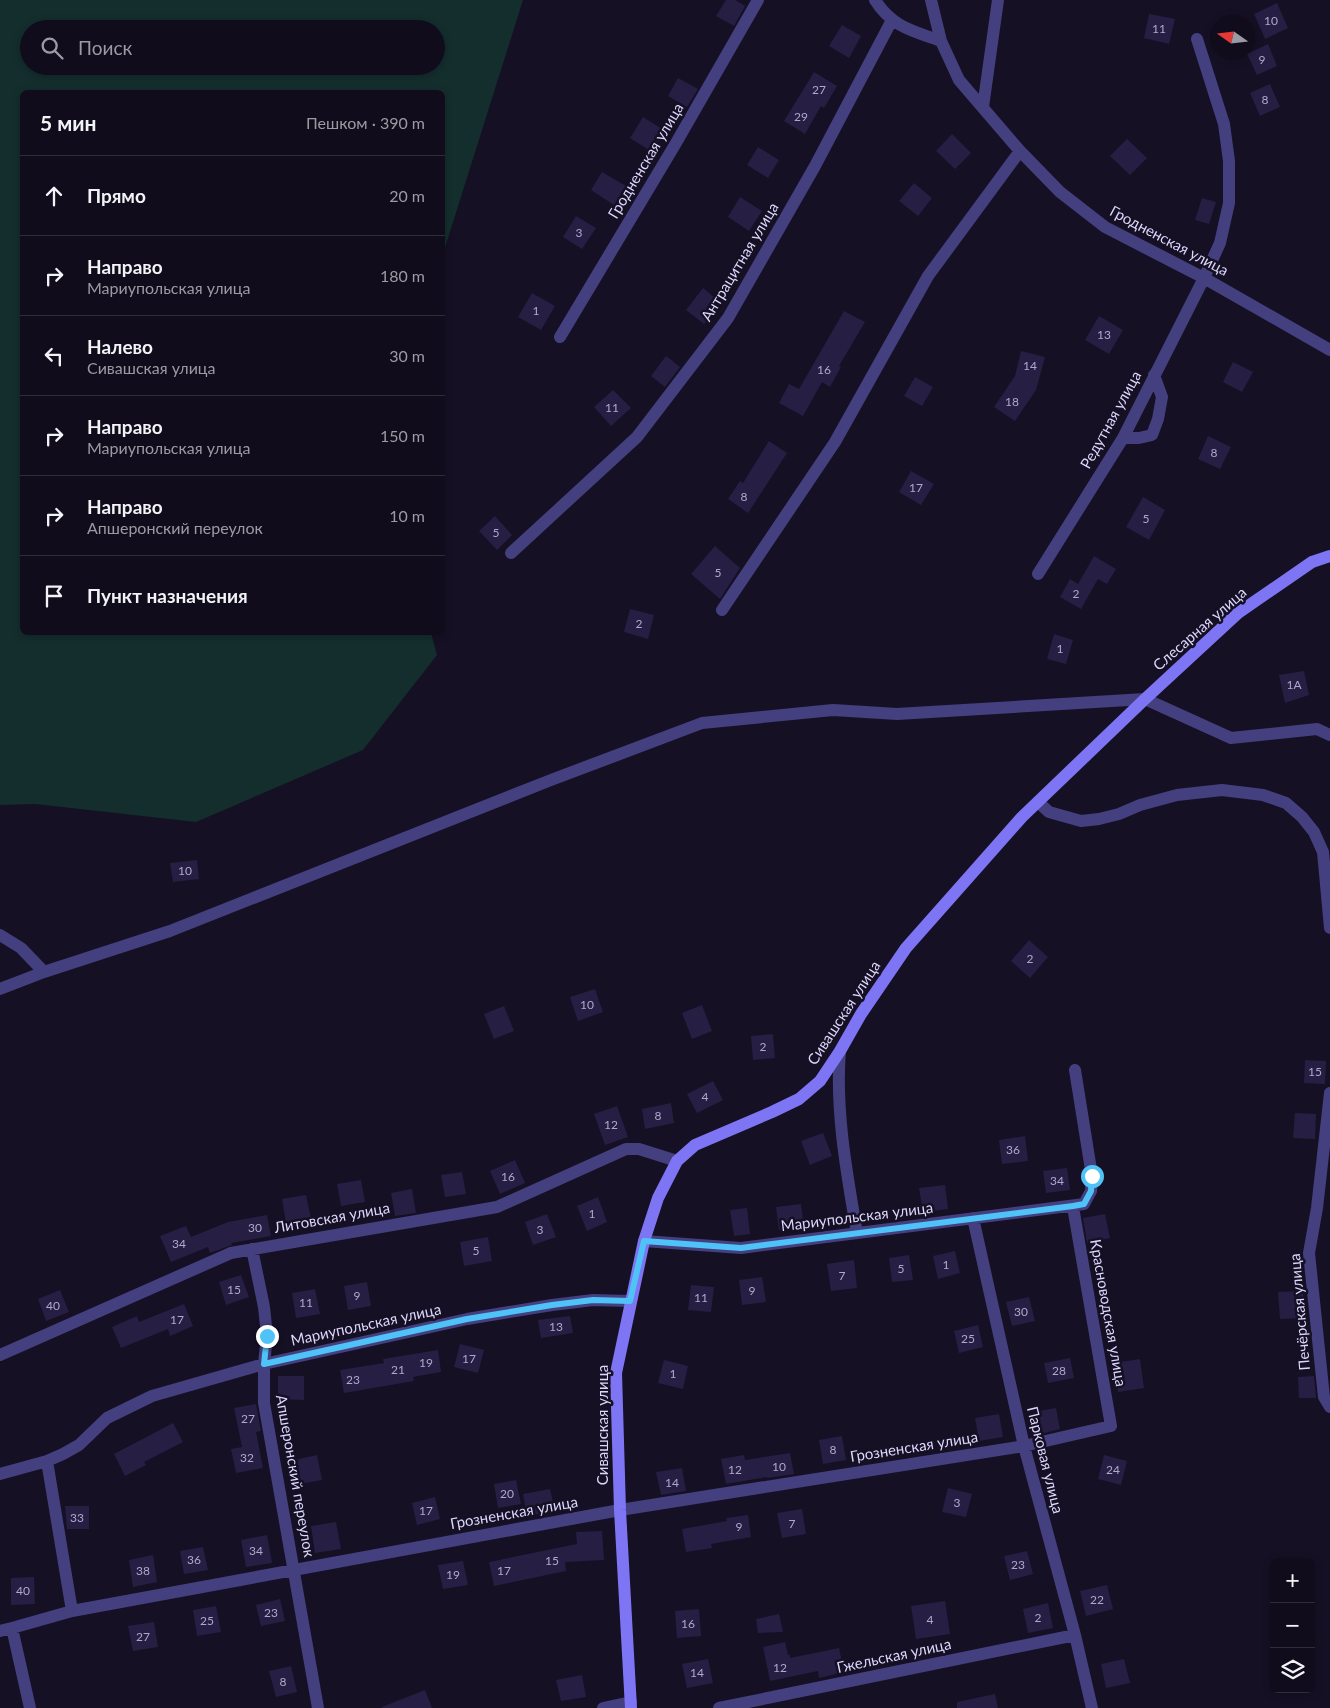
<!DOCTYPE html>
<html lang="ru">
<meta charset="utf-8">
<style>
:root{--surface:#100c1b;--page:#1e1a28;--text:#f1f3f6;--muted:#9c9ba3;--line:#302c3a}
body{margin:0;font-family:Lato,sans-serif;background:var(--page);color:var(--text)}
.controls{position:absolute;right:15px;bottom:15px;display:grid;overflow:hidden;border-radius:8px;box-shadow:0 2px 8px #0003}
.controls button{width:45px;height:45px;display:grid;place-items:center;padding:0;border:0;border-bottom:1px solid var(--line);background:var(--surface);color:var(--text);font:25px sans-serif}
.compass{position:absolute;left:1210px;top:15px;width:45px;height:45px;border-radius:50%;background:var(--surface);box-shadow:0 2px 8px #0003;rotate:284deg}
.stop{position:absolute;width:15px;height:15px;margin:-11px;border:4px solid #4fc3f7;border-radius:50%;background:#fff}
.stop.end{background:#4fc3f7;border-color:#fff;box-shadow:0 1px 5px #0008}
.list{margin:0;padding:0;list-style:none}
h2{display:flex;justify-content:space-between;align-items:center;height:65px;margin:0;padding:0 20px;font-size:21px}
h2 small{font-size:16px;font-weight:400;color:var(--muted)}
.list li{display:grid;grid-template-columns:32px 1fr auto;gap:15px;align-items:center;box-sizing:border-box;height:80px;padding:0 20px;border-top:1px solid var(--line)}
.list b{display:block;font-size:19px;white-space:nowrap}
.list p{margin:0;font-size:16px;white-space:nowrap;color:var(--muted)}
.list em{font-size:16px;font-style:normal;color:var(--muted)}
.icon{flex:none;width:28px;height:28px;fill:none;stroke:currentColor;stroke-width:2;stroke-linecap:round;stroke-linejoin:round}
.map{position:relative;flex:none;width:1330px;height:1708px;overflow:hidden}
.search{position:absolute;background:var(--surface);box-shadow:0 2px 8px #0003;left:20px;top:20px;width:425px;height:55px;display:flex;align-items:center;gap:12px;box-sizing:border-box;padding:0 18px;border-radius:28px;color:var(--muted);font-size:19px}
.panel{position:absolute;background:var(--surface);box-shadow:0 2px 8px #0003;left:20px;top:90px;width:425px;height:545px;border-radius:8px}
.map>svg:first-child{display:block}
</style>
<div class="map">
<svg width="1330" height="1708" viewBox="0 0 1330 1708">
<rect width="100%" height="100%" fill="#151024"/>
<path fill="#142d2d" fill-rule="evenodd" d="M 0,0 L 523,0 L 443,254 L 442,92 L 22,92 L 22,632 L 431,633 L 437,655 L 363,750 L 196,822 L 35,804 L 0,805 ZM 29,29 L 436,29 L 436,66 L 29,66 Z"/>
<path fill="#271e43" d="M 726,0 L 735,0 L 745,6 L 734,26 L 716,16 Z
M 1277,3 L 1288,28 L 1265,39 L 1254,14 Z
M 1149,14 L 1175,19 L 1169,44 L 1144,38 Z
M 842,25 L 861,36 L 849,58 L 829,46 Z
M 1268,44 L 1277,66 L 1257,75 L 1247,54 Z
M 814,72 L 837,86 L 824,108 L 821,106 L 805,134 L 784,121 Z
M 678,78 L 698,89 L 687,107 L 668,96 Z
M 1270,84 L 1280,107 L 1260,116 L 1250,93 Z
M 643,117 L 665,131 L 652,152 L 630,138 Z
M 952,134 L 971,153 L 955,169 L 936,151 Z
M 1127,139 L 1147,158 L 1130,175 L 1110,156 Z
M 758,147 L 779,160 L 768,178 L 747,165 Z
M 602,172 L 626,186 L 614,205 L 591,190 Z
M 914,183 L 932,198 L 918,216 L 899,201 Z
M 740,197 L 762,211 L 749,231 L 728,217 Z
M 1202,198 L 1216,202 L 1209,224 L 1195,220 Z
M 576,216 L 596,228 L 582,249 L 563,237 Z
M 703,288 L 721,303 L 704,324 L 686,310 Z
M 532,293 L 555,306 L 541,330 L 518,317 Z
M 844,311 L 865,322 L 839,366 L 841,367 L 830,387 L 822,382 L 803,416 L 779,403 L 789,384 L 799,389 Z
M 1099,316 L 1123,330 L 1109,354 L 1085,340 Z
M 1021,351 L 1045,357 L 1036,390 L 1015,421 L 994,407 L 1015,376 Z
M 666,356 L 680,367 L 665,387 L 651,376 Z
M 1233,362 L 1253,372 L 1242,392 L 1223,382 Z
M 915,377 L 933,387 L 922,406 L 904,396 Z
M 613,390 L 631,408 L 611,426 L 594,407 Z
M 1208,436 L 1231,447 L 1220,469 L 1198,459 Z
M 769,441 L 787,453 L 748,513 L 728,499 L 740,481 L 743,483 Z
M 911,471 L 934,484 L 921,505 L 899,492 Z
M 1143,497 L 1165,510 L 1149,540 L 1126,527 Z
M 495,516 L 512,535 L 497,550 L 479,531 Z
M 715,546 L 740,568 L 720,599 L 691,574 Z
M 1094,556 L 1116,569 L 1107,584 L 1098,579 L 1081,609 L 1060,597 L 1070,579 L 1078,584 Z
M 630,609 L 654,615 L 648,639 L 624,632 Z
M 1054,634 L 1073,640 L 1066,664 L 1047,659 Z
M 1304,671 L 1309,695 L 1285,703 L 1279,675 Z
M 197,860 L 199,879 L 173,882 L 170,863 Z
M 1029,940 L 1048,957 L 1030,978 L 1011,961 Z
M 595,989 L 603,1012 L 578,1021 L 570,997 Z
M 702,1005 L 712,1031 L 692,1039 L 682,1013 Z
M 504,1006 L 514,1031 L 494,1039 L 484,1014 Z
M 773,1034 L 775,1058 L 753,1060 L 751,1036 Z
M 1305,1060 L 1326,1061 L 1325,1084 L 1304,1083 Z
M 713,1081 L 723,1100 L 697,1113 L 687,1094 Z
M 671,1103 L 674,1123 L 645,1129 L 642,1109 Z
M 617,1106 L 628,1137 L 605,1145 L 594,1114 Z
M 1295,1113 L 1316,1114 L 1315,1139 L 1293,1138 Z
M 823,1133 L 832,1156 L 810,1165 L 801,1141 Z
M 1025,1136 L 1028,1161 L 1002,1164 L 999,1140 Z
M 515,1160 L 525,1183 L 500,1194 L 490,1171 Z
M 1067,1168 L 1070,1190 L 1046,1193 L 1043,1171 Z
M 462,1172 L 466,1194 L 445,1197 L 441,1175 Z
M 361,1180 L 365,1202 L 341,1206 L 337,1184 Z
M 945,1185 L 948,1209 L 923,1212 L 919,1188 Z
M 412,1189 L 416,1213 L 395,1216 L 391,1193 Z
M 306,1195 L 311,1219 L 286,1223 L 282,1199 Z
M 598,1197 L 607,1222 L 587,1231 L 577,1206 Z
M 801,1204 L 804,1227 L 779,1230 L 776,1207 Z
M 747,1208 L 750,1234 L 734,1236 L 730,1210 Z
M 547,1214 L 556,1237 L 533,1245 L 525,1222 Z
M 1105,1214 L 1110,1238 L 1087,1243 L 1083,1218 Z
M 267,1215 L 271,1236 L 231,1243 L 232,1245 L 210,1253 L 208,1247 L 171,1262 L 160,1236 L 186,1226 L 191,1237 L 228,1222 Z
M 488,1237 L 492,1261 L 464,1266 L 460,1242 Z
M 955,1251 L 960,1273 L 938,1279 L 933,1256 Z
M 909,1255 L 913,1280 L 892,1282 L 889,1258 Z
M 854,1260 L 857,1288 L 831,1291 L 827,1264 Z
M 241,1275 L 249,1297 L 226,1305 L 219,1282 Z
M 762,1277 L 766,1302 L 742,1305 L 739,1280 Z
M 367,1282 L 371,1306 L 348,1310 L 344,1286 Z
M 691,1285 L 714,1287 L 711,1312 L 688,1310 Z
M 315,1289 L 320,1314 L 296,1318 L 292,1293 Z
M 60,1290 L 69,1312 L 46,1321 L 38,1299 Z
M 1303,1291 L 1304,1318 L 1280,1319 L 1278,1292 Z
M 1029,1297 L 1035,1321 L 1012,1326 L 1006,1302 Z
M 184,1304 L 193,1326 L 170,1336 L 168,1329 L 121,1348 L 112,1327 L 137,1316 L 139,1322 Z
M 570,1316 L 573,1333 L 541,1338 L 538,1320 Z
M 978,1325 L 983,1347 L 959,1353 L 954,1331 Z
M 460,1344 L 484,1350 L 478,1373 L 454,1367 Z
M 438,1350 L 441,1372 L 413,1377 L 414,1381 L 344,1393 L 340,1370 L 384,1363 L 383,1359 Z
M 1070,1358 L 1074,1378 L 1048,1383 L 1044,1363 Z
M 1140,1359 L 1144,1388 L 1118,1392 L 1114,1363 Z
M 664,1360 L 688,1366 L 683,1389 L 658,1383 Z
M 278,1376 L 304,1376 L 304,1400 L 278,1399 Z
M 1314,1376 L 1316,1398 L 1299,1398 L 1298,1377 Z
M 256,1404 L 261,1431 L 256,1432 L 263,1468 L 236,1473 L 231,1449 L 242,1447 L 234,1408 Z
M 1056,1408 L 1060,1429 L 1036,1435 L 1032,1412 Z
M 999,1414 L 1003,1437 L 979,1441 L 975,1418 Z
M 173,1423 L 183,1442 L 144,1462 L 146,1465 L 125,1476 L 114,1454 Z
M 842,1436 L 846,1460 L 823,1464 L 819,1440 Z
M 790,1453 L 794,1474 L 767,1478 L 767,1477 L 726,1484 L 721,1459 L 744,1455 L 745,1460 Z
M 317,1455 L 322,1480 L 300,1484 L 295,1460 Z
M 1104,1455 L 1127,1461 L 1121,1485 L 1098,1479 Z
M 682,1468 L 686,1491 L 661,1495 L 656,1472 Z
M 516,1480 L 521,1504 L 498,1508 L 494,1484 Z
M 948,1488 L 972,1494 L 966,1517 L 942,1512 Z
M 550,1489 L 555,1511 L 527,1516 L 523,1494 Z
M 435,1497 L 440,1519 L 417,1525 L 412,1503 Z
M 65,1506 L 89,1506 L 89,1529 L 67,1529 Z
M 802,1509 L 806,1534 L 782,1538 L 777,1513 Z
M 748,1515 L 751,1537 L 711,1544 L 712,1548 L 686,1552 L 682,1529 L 727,1521 L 726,1518 Z
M 336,1522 L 341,1549 L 315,1553 L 311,1526 Z
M 602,1531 L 604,1560 L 565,1562 L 566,1571 L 494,1586 L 489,1562 L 577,1544 L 576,1532 Z
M 267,1535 L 272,1563 L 246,1567 L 241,1540 Z
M 203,1547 L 208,1570 L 184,1574 L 180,1551 Z
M 1027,1551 L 1033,1574 L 1010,1580 L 1004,1556 Z
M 153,1555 L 157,1582 L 133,1587 L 129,1560 Z
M 463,1561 L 468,1585 L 443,1589 L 438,1565 Z
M 34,1577 L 35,1604 L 11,1605 L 11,1578 Z
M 1107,1585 L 1113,1609 L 1086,1616 L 1080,1591 Z
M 280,1599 L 285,1621 L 261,1626 L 256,1605 Z
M 945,1601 L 950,1634 L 916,1639 L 911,1606 Z
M 1048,1603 L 1053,1628 L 1028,1633 L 1023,1609 Z
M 216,1606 L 221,1632 L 197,1636 L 193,1610 Z
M 699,1609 L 701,1636 L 677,1638 L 675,1611 Z
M 779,1614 L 783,1632 L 758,1633 L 756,1619 Z
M 154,1622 L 158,1647 L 133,1651 L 128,1626 Z
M 785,1642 L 788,1655 L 790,1655 L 790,1658 L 839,1648 L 844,1672 L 819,1678 L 818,1671 L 770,1681 L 763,1647 Z
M 708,1659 L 713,1683 L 687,1688 L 682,1664 Z
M 1124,1659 L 1130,1683 L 1106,1688 L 1101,1664 Z
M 291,1666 L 297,1692 L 276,1697 L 269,1671 Z
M 582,1675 L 586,1697 L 561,1701 L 556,1680 Z
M 425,1690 L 432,1708 L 382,1708 L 382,1707 Z
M 995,1694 L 998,1708 L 957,1708 L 957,1702 Z"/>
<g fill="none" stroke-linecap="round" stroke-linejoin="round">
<path stroke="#443f7f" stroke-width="12" d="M 875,0 C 892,27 913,31 941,41
M 931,0 L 941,41 L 959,80 L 1020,151 L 1060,192 L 1105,227 L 1204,278 L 1330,350
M 983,107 L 998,0
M 560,337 L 676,143 L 758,0
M 1123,438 L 1139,438 L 1152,435 L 1158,419 L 1162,397 L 1154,375
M 511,553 L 637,437 L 728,318 L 815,166 L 892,20
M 1038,574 L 1123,438 L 1204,278 L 1220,243 L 1229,203 L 1229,161 L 1224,124 L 1197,39
M 722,610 L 835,442 L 928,276 L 1020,151
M 1038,802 L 1049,812 L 1081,821 L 1099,819 L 1119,814 L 1140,805 L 1177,795 L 1222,790 L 1263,795 L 1286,803 L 1302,817 L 1314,832 L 1323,852 L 1330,928
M 0,935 L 21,948 L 44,972
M 0,989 L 44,972 L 170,931 L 551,780 L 702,723 L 833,710 L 897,714 L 1145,699 L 1231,738 L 1317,729 L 1330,735
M 840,1051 C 835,1110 847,1175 857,1233
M 1330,1093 L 1317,1208 L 1309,1253 L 1324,1397 L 1330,1407
M 973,1218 L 1024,1446 L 1075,1635 L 1092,1708
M 644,1241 L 741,1248 L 1084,1204 L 1091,1191 L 1092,1176 L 1075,1070
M 252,1249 L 264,1307 L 267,1336 L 264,1364 L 264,1403 L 318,1708
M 0,1355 L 231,1253 L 497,1207 L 626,1149 L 639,1149 L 677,1161
M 0,1474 L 47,1461
M 72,1611 L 620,1510 L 1024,1446 L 1111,1426 L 1073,1207
M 12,1628 L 72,1611 L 47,1461 L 63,1454 L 79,1445 L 107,1418 L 152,1396 L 264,1364 L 467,1319 L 552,1305 L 593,1300 L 630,1301
M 0,1631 L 12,1628 L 30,1708
M 603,1708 L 631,1702
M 719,1708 L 1075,1635"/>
<path stroke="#7d75f4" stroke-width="12" d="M 631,1708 L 620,1510 L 616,1373 L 644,1241 L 658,1198 L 677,1161 L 695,1145 L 772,1112 L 799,1099 L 820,1081 L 840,1051 L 861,1014 L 906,948 L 1022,817 L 1145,699 L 1238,613 L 1312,562 L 1330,556"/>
</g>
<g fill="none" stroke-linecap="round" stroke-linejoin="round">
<path stroke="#4fc3f7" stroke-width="6" d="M 267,1336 L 264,1364 L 467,1319 L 552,1305 L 593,1300 L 630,1301 L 644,1241 L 741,1248 L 1073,1206 L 1084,1204 L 1091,1191 L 1092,1176"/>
</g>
<g text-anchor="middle" stroke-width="5" stroke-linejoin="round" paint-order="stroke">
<g font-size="12" fill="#afa9ce">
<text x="1271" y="25">10</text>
<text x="1159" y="33">11</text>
<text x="1262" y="64">9</text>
<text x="819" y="94">27</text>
<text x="1265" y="104">8</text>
<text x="801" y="121">29</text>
<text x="579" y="237">3</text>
<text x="536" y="315">1</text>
<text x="1104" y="339">13</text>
<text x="1030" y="370">14</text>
<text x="824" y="374">16</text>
<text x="1012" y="406">18</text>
<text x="612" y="412">11</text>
<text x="1214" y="457">8</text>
<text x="916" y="492">17</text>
<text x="744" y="501">8</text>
<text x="1146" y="523">5</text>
<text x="496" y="537">5</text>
<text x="718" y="577">5</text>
<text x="1076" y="598">2</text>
<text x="639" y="628">2</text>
<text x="1060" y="653">1</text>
<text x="1294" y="689">1А</text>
<text x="185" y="875">10</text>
<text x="1030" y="963">2</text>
<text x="587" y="1009">10</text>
<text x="763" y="1051">2</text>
<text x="1315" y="1076">15</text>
<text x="705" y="1101">4</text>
<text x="658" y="1120">8</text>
<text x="611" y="1129">12</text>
<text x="1013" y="1154">36</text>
<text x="508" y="1181">16</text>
<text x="1057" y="1185">34</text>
<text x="592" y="1218">1</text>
<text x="255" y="1232">30</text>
<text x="540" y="1234">3</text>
<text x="179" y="1248">34</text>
<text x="476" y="1255">5</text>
<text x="946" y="1269">1</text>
<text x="901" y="1273">5</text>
<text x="842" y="1280">7</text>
<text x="234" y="1294">15</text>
<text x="752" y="1295">9</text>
<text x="357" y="1300">9</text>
<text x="701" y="1302">11</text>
<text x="306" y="1307">11</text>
<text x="53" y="1310">40</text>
<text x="1021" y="1316">30</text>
<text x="177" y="1324">17</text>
<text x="556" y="1331">13</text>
<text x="968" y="1343">25</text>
<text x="469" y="1363">17</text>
<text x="426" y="1367">19</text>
<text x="398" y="1374">21</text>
<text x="1059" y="1375">28</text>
<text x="673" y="1378">1</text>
<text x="353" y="1384">23</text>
<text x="248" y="1423">27</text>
<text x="833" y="1454">8</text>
<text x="247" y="1462">32</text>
<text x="779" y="1471">10</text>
<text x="735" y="1474">12</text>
<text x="1113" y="1474">24</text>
<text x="672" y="1487">14</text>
<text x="507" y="1498">20</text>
<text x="957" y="1507">3</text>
<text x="426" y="1515">17</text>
<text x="77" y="1522">33</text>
<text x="792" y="1528">7</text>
<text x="739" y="1531">9</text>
<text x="256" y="1555">34</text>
<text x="194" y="1564">36</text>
<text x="552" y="1565">15</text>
<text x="1018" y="1569">23</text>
<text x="143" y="1575">38</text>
<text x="504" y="1575">17</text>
<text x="453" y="1579">19</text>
<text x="23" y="1595">40</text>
<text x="1097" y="1604">22</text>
<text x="271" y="1617">23</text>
<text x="1038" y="1622">2</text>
<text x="930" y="1624">4</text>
<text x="207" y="1625">25</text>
<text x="688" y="1628">16</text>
<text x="143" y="1641">27</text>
<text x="780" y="1672">12</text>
<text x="697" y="1677">14</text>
<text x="283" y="1686">8</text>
</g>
<g font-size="15" fill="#dcd7fc" stroke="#151024">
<text transform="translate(646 161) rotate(-59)" y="5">Гродненская улица</text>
<text transform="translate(1169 241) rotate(28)" y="5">Гродненская улица</text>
<text transform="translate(740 262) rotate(-59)" y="5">Антрацитная улица</text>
<text transform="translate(1111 420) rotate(-61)" y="5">Редутная улица</text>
<text transform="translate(1200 629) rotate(-41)" y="5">Слесарная улица</text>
<text transform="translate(844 1013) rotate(-57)" y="5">Сивашская улица</text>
<text transform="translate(857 1217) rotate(-7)" y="5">Мариупольская улица</text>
<text transform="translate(332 1218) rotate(-10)" y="5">Литовская улица</text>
<text transform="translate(1300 1312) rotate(-95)" y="5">Печёрская улица</text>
<text transform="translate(1108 1313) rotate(80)" y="5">Красноводская улица</text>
<text transform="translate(366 1325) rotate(-12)" y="5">Мариупольская улица</text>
<text transform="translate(603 1425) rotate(-90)" y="5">Сивашская улица</text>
<text transform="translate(914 1447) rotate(-9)" y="5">Грозненская улица</text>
<text transform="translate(1045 1460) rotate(76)" y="5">Парковая улица</text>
<text transform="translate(295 1476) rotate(80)" y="5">Апшеронский переулок</text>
<text transform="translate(514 1513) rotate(-10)" y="5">Грозненская улица</text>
<text transform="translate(894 1656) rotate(-12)" y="5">Гжельская улица</text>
</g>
</g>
</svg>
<div class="controls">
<button>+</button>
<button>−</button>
<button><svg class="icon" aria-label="layers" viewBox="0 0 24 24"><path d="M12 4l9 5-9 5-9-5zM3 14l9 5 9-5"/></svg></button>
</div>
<svg class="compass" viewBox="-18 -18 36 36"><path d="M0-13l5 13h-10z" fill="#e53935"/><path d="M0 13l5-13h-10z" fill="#9c9ba3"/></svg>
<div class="stop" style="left:1092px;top:1176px"></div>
<div class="stop end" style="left:267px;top:1336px"></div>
<div class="search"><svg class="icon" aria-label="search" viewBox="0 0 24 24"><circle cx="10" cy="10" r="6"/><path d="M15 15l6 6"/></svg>Поиск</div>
<section class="panel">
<h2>5 мин<small>Пешком · 390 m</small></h2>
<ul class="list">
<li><svg class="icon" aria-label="ahead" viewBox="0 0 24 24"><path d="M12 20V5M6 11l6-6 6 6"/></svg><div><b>Прямо</b></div><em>20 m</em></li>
<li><svg class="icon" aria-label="right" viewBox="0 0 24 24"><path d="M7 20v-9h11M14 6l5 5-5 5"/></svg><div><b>Направо</b><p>Мариупольская улица</p></div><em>180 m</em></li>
<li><svg class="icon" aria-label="left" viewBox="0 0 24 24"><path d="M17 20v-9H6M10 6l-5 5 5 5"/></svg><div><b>Налево</b><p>Сивашская улица</p></div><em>30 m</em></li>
<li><svg class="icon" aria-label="right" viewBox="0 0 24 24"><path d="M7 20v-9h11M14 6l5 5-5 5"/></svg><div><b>Направо</b><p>Мариупольская улица</p></div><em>150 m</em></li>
<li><svg class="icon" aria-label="right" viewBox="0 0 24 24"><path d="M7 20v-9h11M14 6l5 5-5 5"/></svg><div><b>Направо</b><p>Апшеронский переулок</p></div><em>10 m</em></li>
<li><svg class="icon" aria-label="arrive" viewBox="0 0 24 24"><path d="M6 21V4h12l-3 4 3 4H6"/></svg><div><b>Пункт назначения</b></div></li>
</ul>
</section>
</div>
